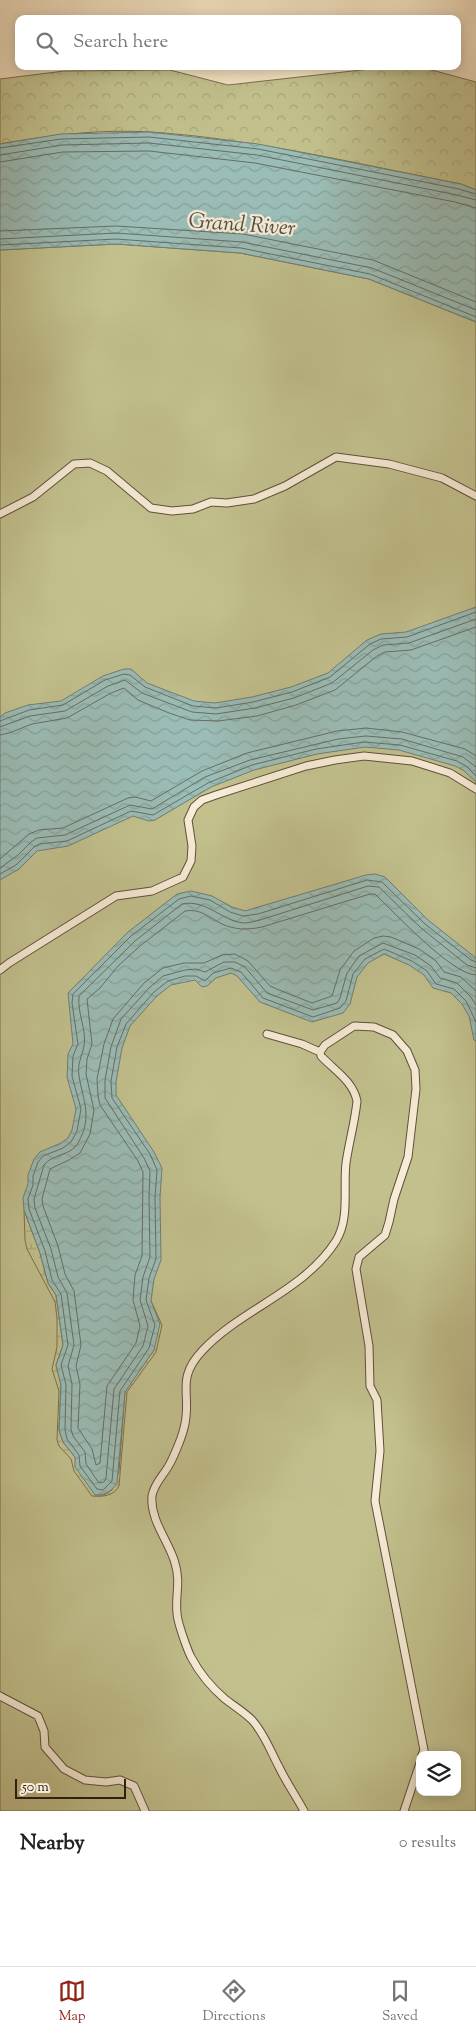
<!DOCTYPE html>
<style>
:root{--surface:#fff;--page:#f6f6f6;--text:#222;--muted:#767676;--line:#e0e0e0;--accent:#8f2418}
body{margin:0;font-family:"Sorts Mill Goudy",serif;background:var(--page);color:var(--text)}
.controls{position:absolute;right:15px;bottom:15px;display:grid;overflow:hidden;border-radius:10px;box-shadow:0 2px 12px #0003}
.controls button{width:45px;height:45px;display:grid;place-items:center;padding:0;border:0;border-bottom:1px solid var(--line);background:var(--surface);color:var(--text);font:25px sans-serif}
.scale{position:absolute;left:15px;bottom:12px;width:111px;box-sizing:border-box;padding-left:5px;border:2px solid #302010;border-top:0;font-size:14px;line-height:18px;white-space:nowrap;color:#302010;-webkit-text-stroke:4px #f7ecd7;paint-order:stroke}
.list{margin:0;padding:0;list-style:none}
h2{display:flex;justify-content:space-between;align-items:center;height:65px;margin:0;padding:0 20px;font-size:21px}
h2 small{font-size:16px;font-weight:400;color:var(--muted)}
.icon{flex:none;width:28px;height:28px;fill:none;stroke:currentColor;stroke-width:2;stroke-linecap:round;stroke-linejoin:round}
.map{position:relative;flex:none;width:476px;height:1811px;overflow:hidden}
.search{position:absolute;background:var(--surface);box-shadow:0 2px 12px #0003;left:15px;right:15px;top:15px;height:55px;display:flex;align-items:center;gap:12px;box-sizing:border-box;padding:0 18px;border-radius:10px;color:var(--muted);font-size:19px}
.sheet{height:155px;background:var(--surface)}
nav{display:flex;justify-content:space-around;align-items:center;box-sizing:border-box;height:70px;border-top:1px solid var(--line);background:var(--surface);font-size:14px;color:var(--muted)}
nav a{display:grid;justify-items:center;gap:2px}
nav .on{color:var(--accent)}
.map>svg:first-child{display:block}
</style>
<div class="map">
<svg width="476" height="1811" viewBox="0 0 476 1811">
<defs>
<pattern id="forest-crowns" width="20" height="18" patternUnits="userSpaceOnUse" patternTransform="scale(1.25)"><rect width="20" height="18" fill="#c2c18e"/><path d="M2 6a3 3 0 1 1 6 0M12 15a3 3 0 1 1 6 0" fill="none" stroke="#a7a679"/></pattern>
<pattern id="wetland-marsh" width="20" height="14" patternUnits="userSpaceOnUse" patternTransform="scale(1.25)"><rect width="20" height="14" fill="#c2c18e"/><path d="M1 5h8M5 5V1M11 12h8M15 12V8" fill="none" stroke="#a7a679"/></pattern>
<pattern id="water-waves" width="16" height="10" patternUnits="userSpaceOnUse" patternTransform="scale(1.25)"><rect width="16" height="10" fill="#9bbdb7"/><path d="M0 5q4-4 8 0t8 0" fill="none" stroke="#86a29c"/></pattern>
</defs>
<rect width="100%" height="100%" fill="#f2e1c1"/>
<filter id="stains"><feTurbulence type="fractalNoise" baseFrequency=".004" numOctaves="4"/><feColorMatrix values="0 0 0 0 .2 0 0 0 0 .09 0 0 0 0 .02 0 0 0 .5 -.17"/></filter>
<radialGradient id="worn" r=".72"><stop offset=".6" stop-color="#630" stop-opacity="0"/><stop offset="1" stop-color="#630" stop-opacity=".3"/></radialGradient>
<path fill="#c2c18e" stroke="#79704f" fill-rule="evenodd" d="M 116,244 L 240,253 L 369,279 L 476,322 L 476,1811 L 0,1811 L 0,250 ZM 420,1755 L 457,1755 L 457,1792 L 420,1792 Z"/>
<path fill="url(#forest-crowns)" stroke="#79704f" d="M 397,66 L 417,66 L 476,82 L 476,190 L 461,184 C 358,164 255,139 151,132 C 100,129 50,135 0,144 L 0,79 L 64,71 L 170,70 L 228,85 Z"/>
<path fill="url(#wetland-marsh)" stroke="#79704f" d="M 24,1210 L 40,1253 L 48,1283 L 56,1295 L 63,1345 L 56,1365 L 61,1384 L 59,1430 L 63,1442 L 75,1457 L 95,1495 L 104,1495 L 112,1490 L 119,1471 L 125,1391 L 154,1350 L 151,1301 L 162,1325 L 156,1352 L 127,1392 L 119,1486 C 114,1496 103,1497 92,1496 L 74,1471 L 71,1459 L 59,1446 L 57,1440 L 59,1391 L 52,1369 L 57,1347 L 57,1318 L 55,1302 L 27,1249 L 25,1240 Z"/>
<path fill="url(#water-waves)" stroke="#707e74" d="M 149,132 L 258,144 L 461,184 L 476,190 L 476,322 L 369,279 L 240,253 L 116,244 L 0,250 L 0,144 L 61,134 Z
M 476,607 L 476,782 L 463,770 L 455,766 L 399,750 L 365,747 L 317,754 L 254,770 L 211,787 L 155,820 L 149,821 L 133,816 L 68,846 L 37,851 L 19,869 L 0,880 L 0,717 L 5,713 L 28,705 L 61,701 L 103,676 L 124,669 L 131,669 L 147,683 L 194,701 L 215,703 L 252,697 L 291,687 L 328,673 L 367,640 L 381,634 L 406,632 Z
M 375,874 L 385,877 L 428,920 L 476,958 L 476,1041 L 474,1040 L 469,1016 L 462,1004 L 451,993 L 433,988 L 424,975 L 409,965 L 384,954 L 368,963 L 357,977 L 350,1004 L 343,1013 L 312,1022 L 260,1002 L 237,976 L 231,973 L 216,978 L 207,986 L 202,987 L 195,980 L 171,985 L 157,996 L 130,1026 L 122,1048 L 116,1082 L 116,1095 L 154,1152 L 162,1168 L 160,1197 L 161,1260 L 154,1279 L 151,1301 L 160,1324 L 154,1350 L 125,1392 L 117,1483 C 111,1492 106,1495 95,1495 L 75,1467 L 75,1457 L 63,1442 L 59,1430 L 61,1385 L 56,1365 L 63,1345 L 56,1295 L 48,1283 L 40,1253 L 24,1210 L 23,1198 L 28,1184 L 28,1175 L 34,1159 L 40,1152 L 61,1143 L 68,1138 L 72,1130 L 76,1109 L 67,1077 L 68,1054 L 73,1044 L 68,993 L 128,932 L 177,894 L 191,891 L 212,896 L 232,907 L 245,911 L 366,875 Z"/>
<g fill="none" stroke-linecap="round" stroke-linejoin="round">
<path stroke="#666e64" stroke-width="1" d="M 0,148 L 61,139 L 149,137 L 258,149 L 459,189 L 476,194
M 0,155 L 62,145 L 149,143 L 257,155 L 457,195 L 476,200
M 0,162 L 63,152 L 149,151 L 255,163 L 455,202 L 476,208
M 0,231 L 116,226 L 243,234 L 373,260 L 476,302
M 0,239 L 116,233 L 242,242 L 372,268 L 476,310
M 0,245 L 116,239 L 241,248 L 370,274 L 476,317
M 0,721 L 29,710 L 63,705 L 105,680 L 124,674 L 130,675 L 145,687 L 193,706 L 216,708 L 253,702 L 292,692 L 330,677 L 370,644 L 381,639 L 407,637 L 476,612
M 0,727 L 30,716 L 65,711 L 108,686 L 125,680 L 142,693 L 192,712 L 216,714 L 255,708 L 294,698 L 332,683 L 373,650 L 383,645 L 409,643 L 476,619
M 0,735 L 9,733 L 32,724 L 67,718 L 111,693 L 124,688 L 138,700 L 169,713 L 190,720 L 218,721 L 257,716 L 296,705 L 335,690 L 377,656 L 385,652 L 411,650 L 476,627
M 0,859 L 29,834 L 39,830 L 63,828 L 128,798 L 135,797 L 151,801 L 202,771 L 247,753 L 337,731 L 366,728 L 402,732 L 465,749 L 476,756
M 0,868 L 18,855 L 31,842 L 37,838 L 65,835 L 130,805 L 152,809 L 205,777 L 250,760 L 338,739 L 366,736 L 402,739 L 463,757 L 476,767
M 0,874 L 16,865 L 34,847 L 40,844 L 67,841 L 131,811 L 153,815 L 208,783 L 252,765 L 316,749 L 364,742 L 400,745 L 457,761 L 466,766 L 476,776
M 476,962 L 471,960 L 425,924 L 382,882 L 367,880 L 258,914 L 243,916 L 230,912 L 210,900 L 191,896 L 179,899 L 131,936 L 73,994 L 72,1003 L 78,1044 L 73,1056 L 72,1076 L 81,1109 L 77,1131 L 71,1142 L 63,1148 L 43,1156 L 38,1162 L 33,1176 L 33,1185 L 28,1199 L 29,1209 L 45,1251 L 52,1280 L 61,1294 L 68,1345 L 61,1365 L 66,1385 L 65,1430 L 67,1439 L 79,1455 L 80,1466 L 97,1489 L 103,1490 L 112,1481 L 120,1391 L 149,1348 L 155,1325 L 146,1300 L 149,1278 L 156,1259 L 155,1197 L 157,1170 L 150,1154 L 112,1098 L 111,1081 L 117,1047 L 126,1024 L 154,992 L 168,981 L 185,976 L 196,976 L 205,981 L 213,973 L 231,968 L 241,972 L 263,998 L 313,1017 L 340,1008 L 346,1001 L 353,974 L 365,959 L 384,949 L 412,961 L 427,971 L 436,984 L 454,989 L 466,1001 L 476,1022
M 476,968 L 467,965 L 421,928 L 379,887 L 368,886 L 260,920 C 255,921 249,923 244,923 C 221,921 207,899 182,904 L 135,941 L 79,996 C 77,1013 87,1030 84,1046 C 82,1057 77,1063 79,1076 C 83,1101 93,1117 78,1143 C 71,1156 52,1154 44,1165 L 34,1199 L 35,1208 L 51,1249 L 58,1277 L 67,1293 L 74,1345 L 68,1366 L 72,1384 L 71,1429 L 73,1436 L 85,1452 L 86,1464 L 99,1483 L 104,1482 L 106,1478 L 114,1389 L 143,1346 L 148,1326 L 140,1300 L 143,1277 L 150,1257 L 149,1197 L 150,1171 L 144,1158 L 105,1098 L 105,1080 L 111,1047 L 121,1019 L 149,988 L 163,976 L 185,970 L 196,969 L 205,972 L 224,962 L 235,962 L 245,967 L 267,993 L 313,1010 L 337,1003 L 340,998 L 347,973 L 359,956 L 383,943 L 415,955 L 431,966 L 440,978 L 457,983 L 470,996 L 476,1005
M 476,975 C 452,975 394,912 375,894 L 370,894 L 262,927 C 248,930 235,930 222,924 C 210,918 200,908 185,911 L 140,946 L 118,966 L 100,988 L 87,999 L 92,1044 L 87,1059 L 86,1074 L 94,1110 L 90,1134 L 80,1153 L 69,1160 L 50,1169 L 42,1199 L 43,1206 L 58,1246 L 65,1274 L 74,1291 L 81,1345 L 76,1366 L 80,1384 L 78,1428 L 92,1449 L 96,1465 L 100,1463 L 107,1386 L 136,1343 L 140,1326 L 133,1300 L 135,1275 L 142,1256 L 143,1172 L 138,1161 L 100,1105 L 98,1096 L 97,1079 L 104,1044 L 113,1019 L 144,983 L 163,968 L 184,963 L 204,963 L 222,955 L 235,954 L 248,961 L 270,986 L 279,990 L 312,1003 L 332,996 L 340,970 L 354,951 L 374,938 L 383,936 L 391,937 L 419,949 L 436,961 L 444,972 L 461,977 L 476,991"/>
<defs>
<path id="service" d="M 0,514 L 33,497 L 74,464 L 90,463 L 107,471 L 151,508 L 172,511 L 193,509 L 211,502 L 227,503 L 254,499 L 285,486 L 336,457 L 389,464 L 442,478 L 476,496
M 0,970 L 9,963 L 116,896 L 152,891 L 183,877 L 191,861 L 192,846 L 188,820 L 194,807 L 202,800 L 216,795 L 306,766 L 335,760 L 364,756 L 412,761 L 450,773 L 476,789
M 267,1034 L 302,1044 L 320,1052
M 0,1696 L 38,1716 L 44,1731 L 45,1747 L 64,1769 L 85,1780 L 106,1782 L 120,1780 L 134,1786 L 145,1811
M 304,1811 C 296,1796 286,1782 279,1767 C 271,1752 264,1733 252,1720 C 244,1712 234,1706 225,1699 C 212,1688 199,1672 191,1657 C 187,1649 177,1621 177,1613 C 175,1595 181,1583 175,1563 C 169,1541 150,1521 152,1496 C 154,1484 162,1477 168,1467 C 173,1459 182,1437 184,1428 C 193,1395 174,1380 203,1350 C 243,1308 304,1291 336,1241 C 350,1218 343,1189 346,1163 C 349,1142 355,1122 357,1101 C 353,1081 334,1070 321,1056 L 320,1052 L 325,1045 L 354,1026 L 374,1027 L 393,1035 L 407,1051 L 415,1070 L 416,1089 L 408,1157 L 394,1199 L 389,1222 L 385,1235 L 359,1257 L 356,1269 L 369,1346 L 370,1386 L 377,1400 L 380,1451 L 375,1501 L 424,1750 L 422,1755
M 404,1811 L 420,1763"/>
</defs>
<use href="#service" stroke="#60503c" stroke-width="9"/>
<use href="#service" stroke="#f7ecd7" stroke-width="7"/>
</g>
<g text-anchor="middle" stroke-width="4.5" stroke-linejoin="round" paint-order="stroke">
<g font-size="22" font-style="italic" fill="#504f42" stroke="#f7ecd7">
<text transform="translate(242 223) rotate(4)" y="8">Grand River</text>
</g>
</g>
<rect width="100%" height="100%" filter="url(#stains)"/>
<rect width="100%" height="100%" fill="url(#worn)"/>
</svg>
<div class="controls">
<button><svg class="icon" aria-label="layers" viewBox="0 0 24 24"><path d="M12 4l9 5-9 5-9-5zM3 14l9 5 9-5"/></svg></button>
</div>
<div class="scale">50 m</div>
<div class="search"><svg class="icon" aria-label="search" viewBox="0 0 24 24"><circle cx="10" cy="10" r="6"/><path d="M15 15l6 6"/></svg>Search here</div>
</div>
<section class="sheet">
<h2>Nearby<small>0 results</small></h2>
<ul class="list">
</ul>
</section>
<nav>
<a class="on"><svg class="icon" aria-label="map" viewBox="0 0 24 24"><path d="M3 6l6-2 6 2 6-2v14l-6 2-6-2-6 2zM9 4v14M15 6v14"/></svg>Map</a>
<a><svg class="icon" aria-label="directions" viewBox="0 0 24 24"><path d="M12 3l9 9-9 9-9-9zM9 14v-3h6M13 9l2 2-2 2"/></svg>Directions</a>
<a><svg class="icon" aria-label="saved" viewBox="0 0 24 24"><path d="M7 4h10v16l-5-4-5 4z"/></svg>Saved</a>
</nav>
